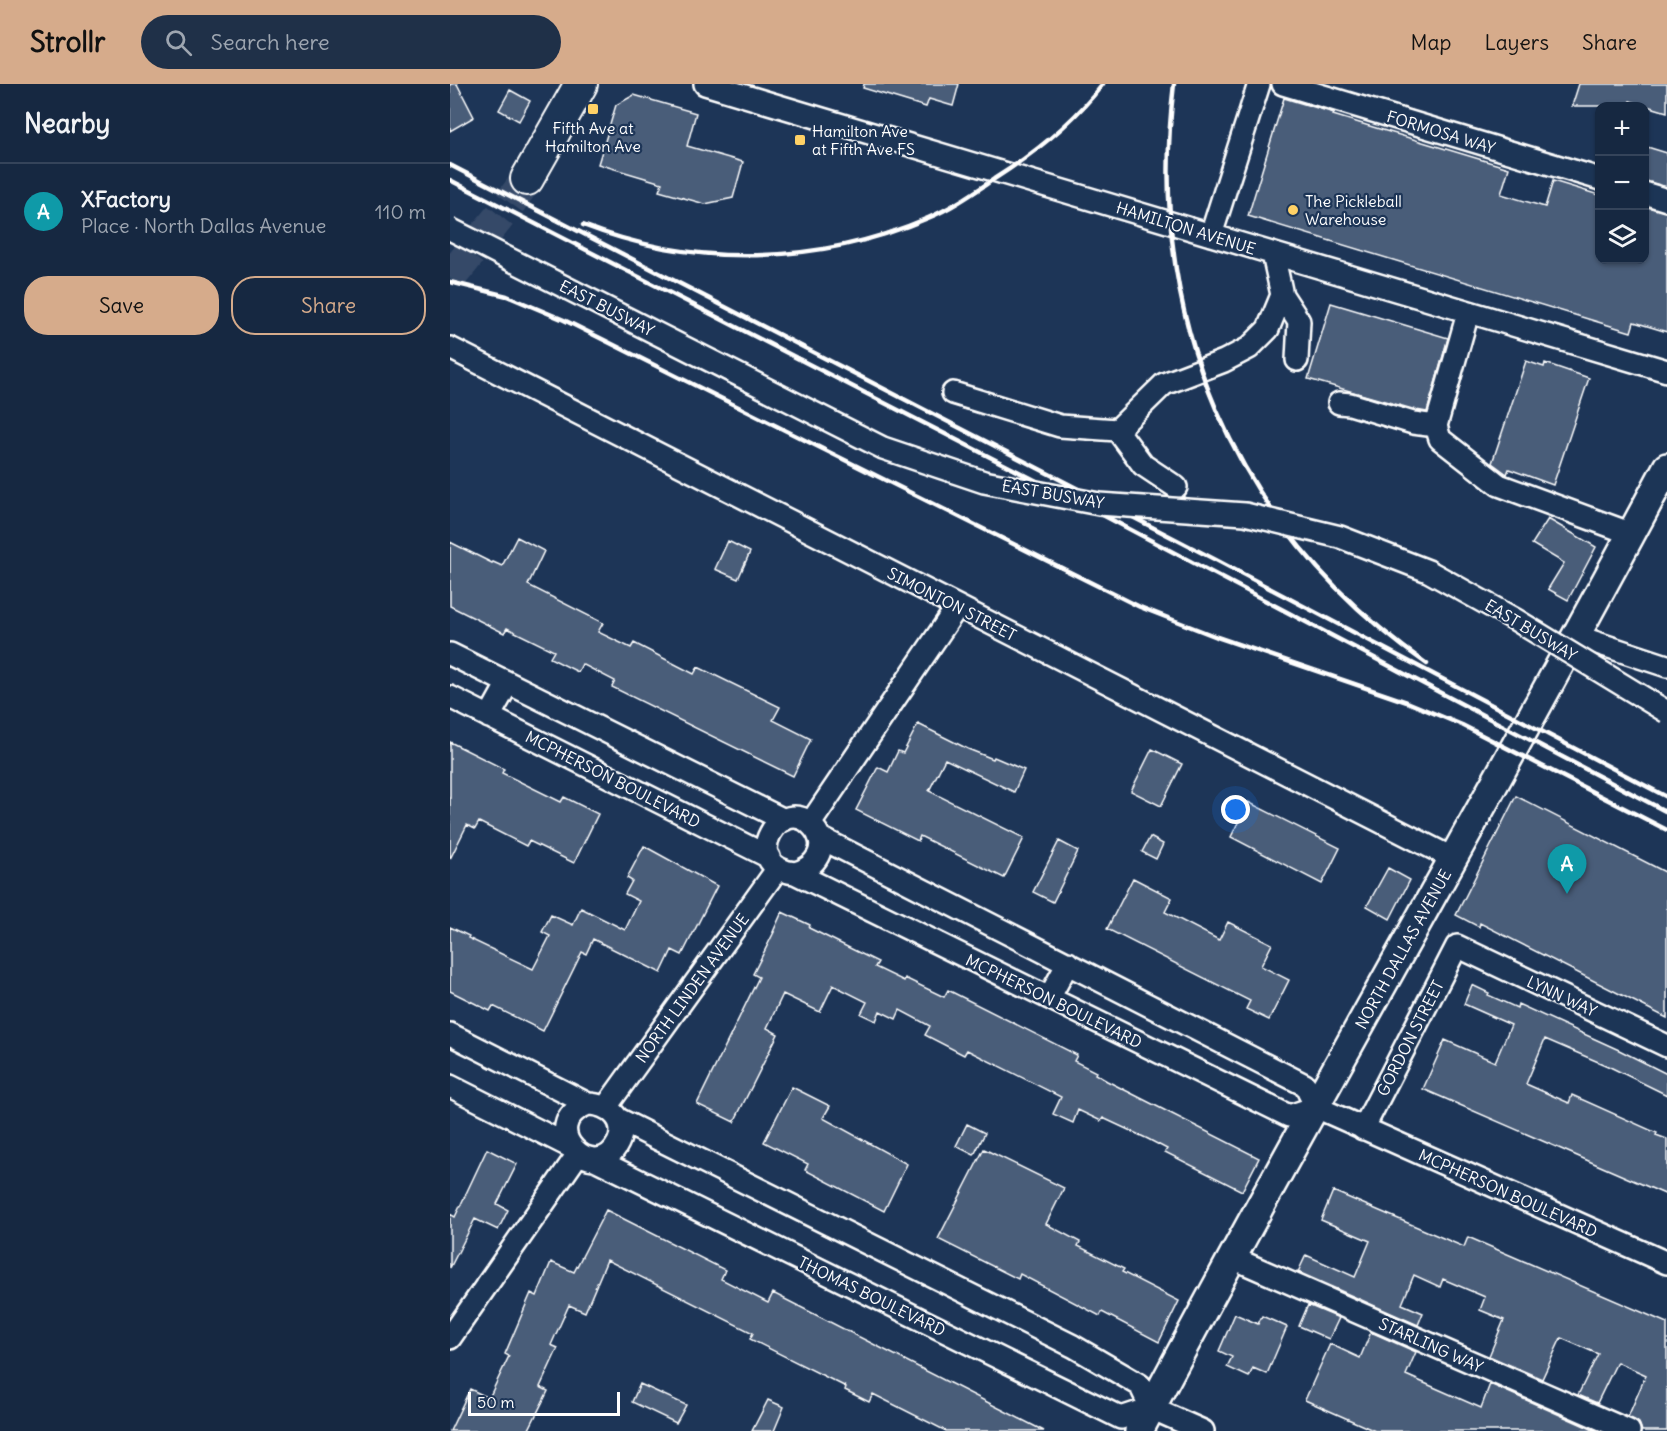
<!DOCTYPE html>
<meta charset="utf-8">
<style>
:root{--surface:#162841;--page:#1f3048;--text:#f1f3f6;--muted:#9ea6b1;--line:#35445a;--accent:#d6ab8b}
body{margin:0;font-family:Delius,sans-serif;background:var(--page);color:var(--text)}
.controls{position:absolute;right:18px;top:18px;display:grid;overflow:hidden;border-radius:12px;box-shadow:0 2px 4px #0004}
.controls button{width:54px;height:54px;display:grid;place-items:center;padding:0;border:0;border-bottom:2px solid var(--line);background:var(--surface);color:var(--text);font:30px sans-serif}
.scale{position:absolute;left:18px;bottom:15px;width:152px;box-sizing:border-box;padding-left:6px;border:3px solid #fff;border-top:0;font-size:16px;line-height:21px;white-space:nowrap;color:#fff;-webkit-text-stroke:4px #1d3557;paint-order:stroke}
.you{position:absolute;left:786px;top:726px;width:21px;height:21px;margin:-15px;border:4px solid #fff;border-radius:50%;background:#1a73e8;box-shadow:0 0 0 9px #1a73e833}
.badge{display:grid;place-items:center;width:39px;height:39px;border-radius:50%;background:var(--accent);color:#fff;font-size:20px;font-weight:700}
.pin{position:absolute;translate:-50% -50px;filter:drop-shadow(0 2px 3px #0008)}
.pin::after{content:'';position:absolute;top:32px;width:21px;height:18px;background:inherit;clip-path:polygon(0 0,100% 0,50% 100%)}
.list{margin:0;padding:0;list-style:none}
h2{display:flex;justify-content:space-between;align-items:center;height:78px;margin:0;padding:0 24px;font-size:26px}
h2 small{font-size:20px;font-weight:400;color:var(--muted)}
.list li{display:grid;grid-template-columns:39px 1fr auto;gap:18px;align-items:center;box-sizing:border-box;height:96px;padding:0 24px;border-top:2px solid var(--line)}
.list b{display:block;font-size:22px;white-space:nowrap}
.list p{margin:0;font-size:20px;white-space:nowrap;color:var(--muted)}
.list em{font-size:20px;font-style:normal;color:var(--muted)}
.actions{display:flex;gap:12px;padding:18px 24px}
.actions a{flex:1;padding:14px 0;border:2px solid var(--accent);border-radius:24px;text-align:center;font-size:21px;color:var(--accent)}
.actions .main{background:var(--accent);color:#111}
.icon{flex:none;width:33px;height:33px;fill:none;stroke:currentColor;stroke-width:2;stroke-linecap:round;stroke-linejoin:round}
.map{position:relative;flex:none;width:1217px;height:1347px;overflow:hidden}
header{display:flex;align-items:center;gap:36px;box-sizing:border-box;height:84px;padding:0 30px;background:var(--accent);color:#111}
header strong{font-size:28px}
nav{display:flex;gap:33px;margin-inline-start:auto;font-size:21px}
.search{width:420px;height:54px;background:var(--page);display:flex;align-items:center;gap:15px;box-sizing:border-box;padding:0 21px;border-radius:33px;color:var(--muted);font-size:22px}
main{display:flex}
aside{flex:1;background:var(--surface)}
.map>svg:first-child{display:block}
</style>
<header>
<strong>Strollr</strong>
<div class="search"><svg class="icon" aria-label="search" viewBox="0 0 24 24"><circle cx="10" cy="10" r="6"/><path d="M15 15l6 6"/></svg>Search here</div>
<nav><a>Map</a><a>Layers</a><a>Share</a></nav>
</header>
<main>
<aside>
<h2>Nearby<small></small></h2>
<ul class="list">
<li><span class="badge" style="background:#0f9aa8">A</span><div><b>XFactory</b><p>Place · North Dallas Avenue</p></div><em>110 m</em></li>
</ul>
<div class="actions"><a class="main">Save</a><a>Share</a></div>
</aside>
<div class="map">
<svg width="1217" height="1347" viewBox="0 0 1217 1347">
<rect width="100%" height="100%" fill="#1d3557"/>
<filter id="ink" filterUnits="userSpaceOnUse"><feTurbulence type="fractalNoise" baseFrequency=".0167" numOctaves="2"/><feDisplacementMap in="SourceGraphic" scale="12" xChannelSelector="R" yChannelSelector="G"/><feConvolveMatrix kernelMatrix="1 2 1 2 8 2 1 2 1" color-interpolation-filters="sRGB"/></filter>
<g filter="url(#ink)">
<path fill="#4a5d79" stroke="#fff" stroke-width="1.5" d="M 0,0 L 7,0 L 24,33 L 0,47 Z
M 414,0 L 509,0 L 503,22 L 479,15 L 476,23 L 413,4 Z
M 1129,0 L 1217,0 L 1217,28 L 1180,17 L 1178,22 L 1122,22 Z
M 60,6 L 80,17 L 69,37 L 49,26 Z
M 184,11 L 246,29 L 237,62 L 293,78 L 283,114 L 255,120 L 209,107 L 212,99 L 148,80 L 166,21 Z
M 834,14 L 884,29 L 883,31 L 1059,84 L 1051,110 L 1095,123 L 1103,97 L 1149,111 L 1149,176 L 1194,176 L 1194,122 L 1217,128 L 1217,248 L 1184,238 L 1181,248 L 798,132 Z
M 1194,62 L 1217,69 L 1217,103 L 1194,97 Z
M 881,219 L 998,254 L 977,328 L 966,326 L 858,295 Z
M 1076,277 L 1094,283 L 1095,279 L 1139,294 L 1103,401 L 1059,385 L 1057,390 L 1042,379 Z
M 1098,435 L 1146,463 L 1118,516 L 1098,505 L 1114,479 L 1082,460 Z
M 67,453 L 94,467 L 78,501 L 153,539 L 148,548 L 181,564 L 184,559 L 244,590 L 248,583 L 330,623 L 323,636 L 361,655 L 343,692 L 162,603 L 165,597 L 132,580 L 128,588 L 100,574 L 104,567 L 57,544 L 54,549 L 0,522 L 0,458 L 42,479 L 43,478 L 52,482 Z
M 278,457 L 300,468 L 288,495 L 265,485 Z
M 468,640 L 518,665 L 543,675 L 544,673 L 574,686 L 564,708 L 495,675 L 479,707 L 574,754 L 554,794 L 470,752 L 468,757 L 406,726 L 428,683 L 438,688 L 448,667 L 453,669 Z
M 0,658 L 54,685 L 52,689 L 111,718 L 114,713 L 148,730 L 124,779 L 79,757 L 76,762 L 29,738 L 25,745 L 17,741 L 0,775 Z
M 702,665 L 732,680 L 711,722 L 681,707 Z
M 1066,712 L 1217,789 L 1217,934 L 1030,839 L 1029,843 L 1006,831 Z
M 798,718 L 890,764 L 872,800 L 781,753 Z
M 700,753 L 713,760 L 706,775 L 692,768 Z
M 609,757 L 628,767 L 603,818 L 583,808 Z
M 194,762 L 267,802 L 232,871 L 222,866 L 211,889 L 143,855 L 136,870 L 132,868 L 93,947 L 43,922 L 40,927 L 0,907 L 0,843 L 19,852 L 18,854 L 83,885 L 100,852 L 92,848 L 101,831 L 123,841 L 131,824 L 175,846 L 189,817 L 175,810 L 182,797 L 177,794 Z
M 938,784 L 960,796 L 940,835 L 917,822 Z
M 683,794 L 722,814 L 715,828 L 769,856 L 778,838 L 822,860 L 811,882 L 839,896 L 819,936 L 796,925 L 800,917 L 657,845 Z
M 332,828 L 360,841 L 359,844 L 428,878 L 425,883 L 454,897 L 455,894 L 494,913 L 498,906 L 627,971 L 624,977 L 646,988 L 645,990 L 657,997 L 809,1074 L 792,1107 L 715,1068 L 717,1065 L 698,1055 L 653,1034 L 651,1037 L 628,1026 L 623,1039 L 603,1030 L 611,1013 L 517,966 L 514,971 L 475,951 L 480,942 L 450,926 L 446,935 L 430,927 L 426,937 L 411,930 L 417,918 L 383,901 L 370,928 L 333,910 L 317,944 L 328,950 L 284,1038 L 247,1020 L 309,893 L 303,890 L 324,848 L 323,848 Z
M 1022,901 L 1039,909 L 1038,911 L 1067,924 L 1068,920 L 1169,966 L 1217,990 L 1217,1011 L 1160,983 L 1095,955 L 1076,1000 L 1119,1019 L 1122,1011 L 1207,1049 L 1206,1051 L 1217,1055 L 1217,1111 L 973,1005 L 995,956 L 1045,978 L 1061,941 L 1014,920 Z
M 342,1003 L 380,1022 L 373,1034 L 457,1080 L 434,1127 L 355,1086 L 358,1080 L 314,1058 Z
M 517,1040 L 535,1049 L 524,1071 L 506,1062 Z
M 37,1065 L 67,1080 L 47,1120 L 58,1126 L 48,1146 L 25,1135 L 0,1184 L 0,1130 L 5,1133 Z
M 534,1065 L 614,1104 L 596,1140 L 630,1158 L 628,1162 L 674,1185 L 672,1188 L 729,1217 L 709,1258 L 652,1228 L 650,1232 L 570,1190 L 568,1195 L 488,1155 Z
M 883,1107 L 1014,1163 L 1018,1153 L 1217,1239 L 1217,1347 L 1192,1347 L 1189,1339 L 1178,1333 L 1196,1291 L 1167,1278 L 1147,1319 L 1128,1311 L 1148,1270 L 1111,1254 L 1092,1295 L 1039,1272 L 1054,1236 L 1030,1226 L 1035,1213 L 993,1195 L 990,1203 L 964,1191 L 952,1220 L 973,1229 L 968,1241 L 848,1188 L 856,1171 L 905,1193 L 920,1157 L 871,1136 Z
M 156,1126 L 275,1186 L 271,1195 L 318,1219 L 323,1209 L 594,1347 L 496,1347 L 423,1310 L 419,1318 L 395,1306 L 396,1303 L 300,1255 L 303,1249 L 157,1176 L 135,1228 L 119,1221 L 101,1261 L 108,1264 L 90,1303 L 98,1307 L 78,1347 L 0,1347 L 20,1305 L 39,1314 L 59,1272 L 55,1270 L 81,1209 L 87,1212 L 101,1178 L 124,1188 Z
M 858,1221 L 889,1234 L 879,1255 L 849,1242 Z
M 785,1230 L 808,1240 L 812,1232 L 837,1243 L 817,1290 L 803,1284 L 799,1293 L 777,1283 L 782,1273 L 769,1267 Z
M 921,1248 L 966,1268 L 956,1291 L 1031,1324 L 1040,1300 L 1146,1347 L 925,1347 L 855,1316 L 880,1260 L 910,1274 Z
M 190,1300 L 236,1321 L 226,1339 L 182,1318 Z
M 318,1316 L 334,1323 L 324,1347 L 302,1347 Z"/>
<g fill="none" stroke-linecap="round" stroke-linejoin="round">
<path stroke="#344968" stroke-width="32" stroke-dasharray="32 16" stroke-linecap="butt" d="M 0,194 L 54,127 L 77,95"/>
<defs>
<path id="minor" d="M 255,0 L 1217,287
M 833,0 L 1150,95
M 1194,109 L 1217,116
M 761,151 L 809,0
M 832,211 L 849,237 L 847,276
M 1018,229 L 986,342 L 990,355 L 1049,401 L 1182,450
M 0,264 L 1004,775
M 503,309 L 610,342 L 667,346 L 693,381 L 726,403
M 889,319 L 900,320 L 963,339 L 986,342
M 667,346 L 714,300 L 774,277 L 799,264 L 818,245 L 832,211 L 823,170
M 1126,552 L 1217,582
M 0,570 L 334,736
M 0,613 L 319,773
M 39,633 L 58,599
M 360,740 L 507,523
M 369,753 L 855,1001 L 866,1023 L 1217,1179
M 345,789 C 365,784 380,763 364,744 C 333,705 285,782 345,789 L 839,1032 L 866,1023
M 599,914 L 618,879
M 0,950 L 138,1020 C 159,1020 179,1037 168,1059 C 146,1104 82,1042 138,1020
M 0,1002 L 121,1063
M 156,1023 L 328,784
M 168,1035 L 623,1262 L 690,1301 L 701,1324 L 753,1347
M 913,1045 L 1007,862 L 1217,962
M 145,1075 L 671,1334 L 701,1324
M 783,1174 L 1179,1347
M 0,1254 L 128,1070"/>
<path id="major" d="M 689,1347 C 860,1023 1045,707 1217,383"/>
<path id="highway" d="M 77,95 L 131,0"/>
</defs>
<use href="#minor" stroke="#fff" stroke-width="26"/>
<use href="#major" stroke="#fff" stroke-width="32"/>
<use href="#highway" stroke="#fff" stroke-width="36"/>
<use href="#minor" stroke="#1d3557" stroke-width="21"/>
<use href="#major" stroke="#1d3557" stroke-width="27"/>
<use href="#highway" stroke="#1d3557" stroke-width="32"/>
<path stroke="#fff" stroke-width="4.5" d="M 724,0 C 695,234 783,444 977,580
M 0,81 L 766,476 L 1217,713
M 0,96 L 645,427 L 1217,728
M 133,141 C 244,184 369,181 478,134 C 502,124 523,109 544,95 C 585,69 623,39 653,0
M 0,198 L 57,212 L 114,236 L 690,523 L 767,553 L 957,618 L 1012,641 L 1217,746"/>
<defs>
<path id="minor-bridge" d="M 0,145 L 433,364 L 534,398 L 649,420 L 795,430 L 890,453 L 978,487 L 1066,536 L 1217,628"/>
</defs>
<use href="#minor-bridge" stroke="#fff" stroke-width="26" stroke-linecap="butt"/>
<use href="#minor-bridge" stroke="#1d3557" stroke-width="21"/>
</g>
</g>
<g fill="#ffd166" stroke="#1d3557" stroke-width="2">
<rect x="137" y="19" width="12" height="12" rx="3"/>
<rect x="344" y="50" width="12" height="12" rx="3"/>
<circle cx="843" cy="126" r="6"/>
</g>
<g text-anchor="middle" stroke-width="4.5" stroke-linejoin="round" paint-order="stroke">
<g font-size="16" fill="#fff" stroke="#1d3557" text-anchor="start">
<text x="143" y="50" text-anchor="middle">Fifth Ave at<tspan x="143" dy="18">Hamilton Ave</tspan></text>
<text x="362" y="53">Hamilton Ave<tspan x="362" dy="18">at Fifth Ave FS</tspan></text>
<text x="855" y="123">The Pickleball<tspan x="855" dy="18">Warehouse</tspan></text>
</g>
<g font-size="16" fill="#fff" stroke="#1d3557">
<text transform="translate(991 48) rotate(17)" y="6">FORMOSA WAY</text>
<text transform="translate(736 144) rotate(17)" y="6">HAMILTON AVENUE</text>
<text transform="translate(157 224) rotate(27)" y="6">EAST BUSWAY</text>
<text transform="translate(603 410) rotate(10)" y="6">EAST BUSWAY</text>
<text transform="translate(502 520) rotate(27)" y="6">SIMONTON STREET</text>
<text transform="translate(1081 546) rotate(31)" y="6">EAST BUSWAY</text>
<text transform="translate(163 695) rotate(27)" y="6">MCPHERSON BOULEVARD</text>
<text transform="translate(953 865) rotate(-61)" y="6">NORTH DALLAS AVENUE</text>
<text transform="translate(242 904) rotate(-54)" y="6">NORTH LINDEN AVENUE</text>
<text transform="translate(1112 912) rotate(25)" y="6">LYNN WAY</text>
<text transform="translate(604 917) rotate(26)" y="6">MCPHERSON BOULEVARD</text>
<text transform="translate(960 954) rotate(-63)" y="6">GORDON STREET</text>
<text transform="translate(1058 1109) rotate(24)" y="6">MCPHERSON BOULEVARD</text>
<text transform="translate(422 1212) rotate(26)" y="6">THOMAS BOULEVARD</text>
<text transform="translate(981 1261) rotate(24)" y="6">STARLING WAY</text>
</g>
</g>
</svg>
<div class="controls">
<button>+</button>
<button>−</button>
<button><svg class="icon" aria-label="layers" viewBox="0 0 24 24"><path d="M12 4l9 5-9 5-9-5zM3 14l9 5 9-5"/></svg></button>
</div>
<div class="scale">50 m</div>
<div class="you"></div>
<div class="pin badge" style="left:1117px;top:810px;background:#0f9aa8">A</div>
</div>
</main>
